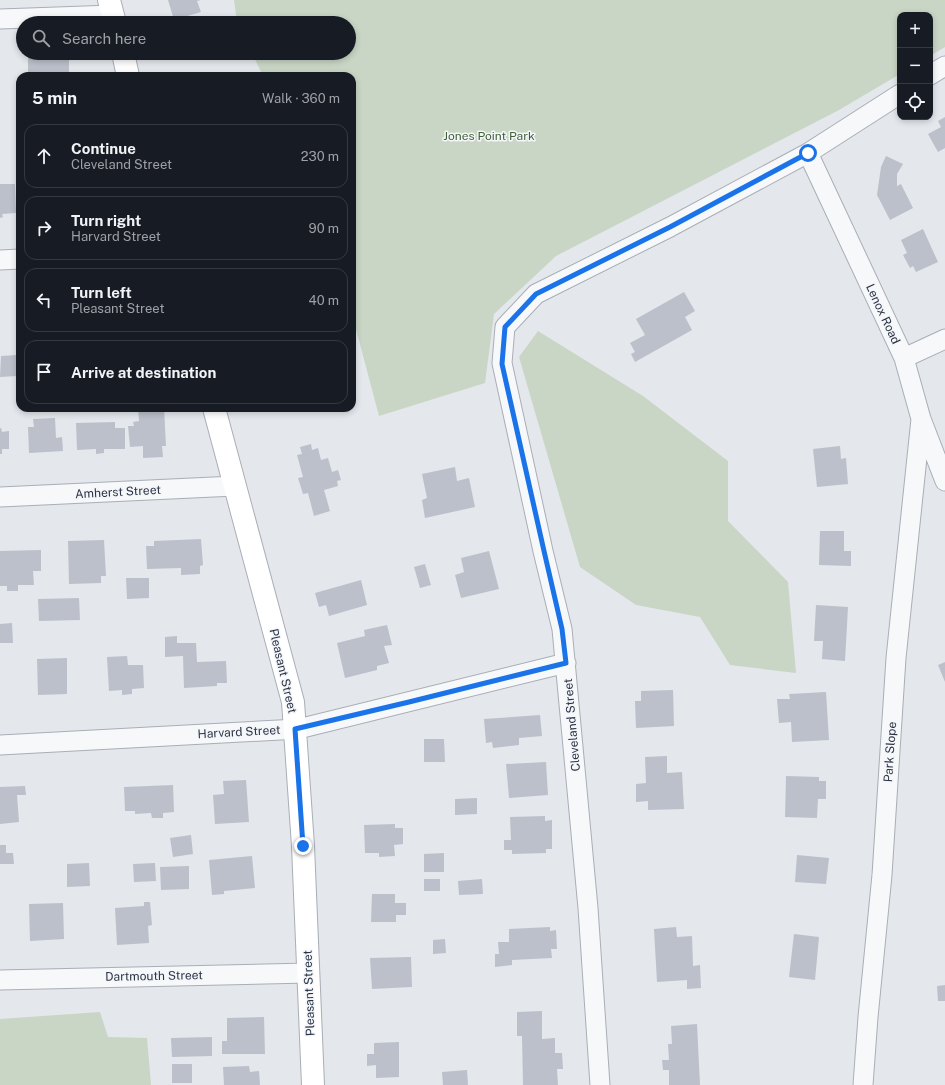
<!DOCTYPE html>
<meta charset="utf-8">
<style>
:root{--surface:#171b24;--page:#20242c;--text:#f1f3f6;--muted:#9ea1a6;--line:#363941}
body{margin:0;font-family:"Public Sans",sans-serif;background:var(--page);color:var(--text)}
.controls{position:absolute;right:12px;top:12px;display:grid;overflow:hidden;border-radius:8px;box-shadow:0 2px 6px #0003}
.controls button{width:36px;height:36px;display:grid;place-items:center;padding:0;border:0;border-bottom:1px solid var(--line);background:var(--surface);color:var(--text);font:20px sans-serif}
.stop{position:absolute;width:12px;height:12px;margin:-9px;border:3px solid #1a73e8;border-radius:50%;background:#fff}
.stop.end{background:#1a73e8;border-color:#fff;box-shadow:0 1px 4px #0008}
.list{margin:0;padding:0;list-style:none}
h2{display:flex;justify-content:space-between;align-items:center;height:52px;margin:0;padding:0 16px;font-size:17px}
h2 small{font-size:13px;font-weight:400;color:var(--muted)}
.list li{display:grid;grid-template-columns:26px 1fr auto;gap:12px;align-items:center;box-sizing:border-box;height:64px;margin:0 8px 8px;padding:0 8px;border:1px solid var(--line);border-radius:12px}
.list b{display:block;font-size:15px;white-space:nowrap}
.list p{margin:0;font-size:13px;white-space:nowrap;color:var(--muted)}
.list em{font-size:13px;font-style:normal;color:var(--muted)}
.icon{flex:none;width:22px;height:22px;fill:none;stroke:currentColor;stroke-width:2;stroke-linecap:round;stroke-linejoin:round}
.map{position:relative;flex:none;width:945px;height:1085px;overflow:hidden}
.search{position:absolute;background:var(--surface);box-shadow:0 2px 6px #0003;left:16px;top:16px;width:340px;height:44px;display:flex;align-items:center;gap:10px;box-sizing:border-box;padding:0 14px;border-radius:22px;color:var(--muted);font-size:15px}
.panel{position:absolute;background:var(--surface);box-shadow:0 2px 6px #0003;left:16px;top:72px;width:340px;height:340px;border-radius:12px}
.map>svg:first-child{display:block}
</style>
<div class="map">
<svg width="945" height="1085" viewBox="0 0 945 1085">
<rect width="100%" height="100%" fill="#e4e7ec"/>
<path fill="#c9d6c5" d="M 234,0 L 945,0 L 945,47 L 930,56 L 930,15 L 900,15 L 900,74 L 839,110 L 556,256 L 494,314 L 485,383 L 379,416 L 352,314 L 352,76 L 263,76 L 252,53 L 349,53 L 349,23 L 237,23 Z
M 538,331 L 643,396 L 728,461 L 728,521 L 788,582 L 796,673 L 730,665 L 700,617 L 636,605 L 580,567 L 519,357 Z
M 100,1012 L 108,1037 L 147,1038 L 151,1085 L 0,1085 L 0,1019 Z"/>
<path fill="#bbc0ca" d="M 168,0 L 201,0 L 197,1 L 201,12 L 174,20 Z
M 28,53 L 69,53 L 69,76 L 28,76 Z
M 945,117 L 945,148 L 938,152 L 928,134 L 941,127 L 938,121 Z
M 886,156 L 903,164 L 897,174 L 897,186 L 901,184 L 913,208 L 890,220 L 877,195 L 881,167 Z
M 0,184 L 15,184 L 16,213 L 2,214 L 3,217 L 0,218 Z
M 923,229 L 938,262 L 916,272 L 913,266 L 910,268 L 903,255 L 907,253 L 901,240 Z
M 684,292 L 695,311 L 685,317 L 692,330 L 635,362 L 631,354 L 635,352 L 630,343 L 645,335 L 636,319 Z
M 17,355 L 17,376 L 0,377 L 1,356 Z
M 138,408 L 164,408 L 166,446 L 162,446 L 163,457 L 143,458 L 143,446 L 130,447 L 128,426 L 134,426 L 133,422 L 139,421 Z
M 55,418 L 56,438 L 62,437 L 63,451 L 29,453 L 28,427 L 34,427 L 33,419 Z
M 115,422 L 115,428 L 125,428 L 125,449 L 104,449 L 104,453 L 96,454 L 96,449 L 77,450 L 76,423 Z
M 0,428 L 1,428 L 2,432 L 9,431 L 9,449 L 2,449 L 2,454 L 0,454 Z
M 311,444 L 312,450 L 318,448 L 321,460 L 328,458 L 332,472 L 338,470 L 341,480 L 337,481 L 338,486 L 324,490 L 330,511 L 314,516 L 308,493 L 303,494 L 298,478 L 303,477 L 297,455 L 302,454 L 300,447 Z
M 840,446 L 841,459 L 846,458 L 848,484 L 817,487 L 813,449 Z
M 455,467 L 457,481 L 469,478 L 475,507 L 425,518 L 422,500 L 427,498 L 422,474 Z
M 820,531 L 844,531 L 844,551 L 851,551 L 851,566 L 819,565 Z
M 201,539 L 203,565 L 200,566 L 200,574 L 181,575 L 181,568 L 147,569 L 146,546 L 154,546 L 154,541 Z
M 104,540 L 106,576 L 101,576 L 101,583 L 69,584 L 68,541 Z
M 41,550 L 41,571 L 33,571 L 34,585 L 18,585 L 18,591 L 7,591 L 7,586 L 0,586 L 0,551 Z
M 489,551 L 499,589 L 461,598 L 455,575 L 464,572 L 461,558 Z
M 425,564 L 431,585 L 420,588 L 414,567 Z
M 126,578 L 149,578 L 149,598 L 127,599 Z
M 361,580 L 367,605 L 329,616 L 326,605 L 319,607 L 315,593 Z
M 79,598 L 80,620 L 39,621 L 38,599 Z
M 816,605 L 848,607 L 845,661 L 822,659 L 823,641 L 814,641 Z
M 12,623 L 13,643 L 0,643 L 0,624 Z
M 387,625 L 392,645 L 384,646 L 389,663 L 377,666 L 377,670 L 345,678 L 337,643 L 365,636 L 364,630 Z
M 177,636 L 177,643 L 196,643 L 197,662 L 226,661 L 227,683 L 217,683 L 217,686 L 184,688 L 183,656 L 165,657 L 165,637 Z
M 127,656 L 128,665 L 143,665 L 144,688 L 132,689 L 132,694 L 122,695 L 122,690 L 109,691 L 107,657 Z
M 67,658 L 67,694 L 38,695 L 37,659 Z
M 945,662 L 945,682 L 938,665 Z
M 673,690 L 674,726 L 636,728 L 635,701 L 641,701 L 641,691 Z
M 826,692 L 829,740 L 792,742 L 791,722 L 779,723 L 777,699 L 790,699 L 789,694 Z
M 540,715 L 542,736 L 519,738 L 519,745 L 493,748 L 492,742 L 486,743 L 484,719 Z
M 424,739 L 444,739 L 445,762 L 424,762 Z
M 667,756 L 667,773 L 682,772 L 684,809 L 648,810 L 648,801 L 636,802 L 636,784 L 646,783 L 645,757 Z
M 546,762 L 548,795 L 509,798 L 506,764 Z
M 786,776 L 819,777 L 819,781 L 826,781 L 826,799 L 818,799 L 817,818 L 785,817 Z
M 246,780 L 249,822 L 215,824 L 213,795 L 224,794 L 223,781 Z
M 173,785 L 174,812 L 163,813 L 163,818 L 152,818 L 151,813 L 135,814 L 135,811 L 125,811 L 124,787 Z
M 25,786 L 26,795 L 17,795 L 19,822 L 0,824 L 0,787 Z
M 477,798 L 477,814 L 455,815 L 455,799 Z
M 545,816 L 545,821 L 552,820 L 552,849 L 546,849 L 546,853 L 512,854 L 512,850 L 504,850 L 504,840 L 511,840 L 510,817 Z
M 395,824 L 395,828 L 403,828 L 403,844 L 394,845 L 395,856 L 379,857 L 379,853 L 365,853 L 364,825 Z
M 191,835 L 193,854 L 173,857 L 170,838 Z
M 0,845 L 6,845 L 6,853 L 13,853 L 14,864 L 0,864 Z
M 444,853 L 444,872 L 424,872 L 424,854 Z
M 797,855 L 829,858 L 826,884 L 795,882 Z
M 252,856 L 255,888 L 224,891 L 224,894 L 212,895 L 209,860 Z
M 89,863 L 90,886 L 67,887 L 67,864 Z
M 155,863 L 156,881 L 134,882 L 133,864 Z
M 189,866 L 189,889 L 161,890 L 160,867 Z
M 424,879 L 440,879 L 440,891 L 424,891 Z
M 482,879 L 483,894 L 459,895 L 458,881 Z
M 372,894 L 395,894 L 395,903 L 406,903 L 406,915 L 396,915 L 396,922 L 371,922 Z
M 144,902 L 150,902 L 152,925 L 148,926 L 149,943 L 117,945 L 115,908 L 144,906 Z
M 63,903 L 64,939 L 30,941 L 29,904 Z
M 550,927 L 550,931 L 556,930 L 557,949 L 551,949 L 552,958 L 512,960 L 512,965 L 495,967 L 495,954 L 499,954 L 498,942 L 509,942 L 509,929 Z
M 676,927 L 677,937 L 692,936 L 693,966 L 700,965 L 701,988 L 687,989 L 687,980 L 657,982 L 654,929 Z
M 794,934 L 819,937 L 815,980 L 789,977 Z
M 445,939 L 446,953 L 433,954 L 433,940 Z
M 411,957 L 412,987 L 372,989 L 370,958 Z
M 945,985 L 945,1001 L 938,1001 L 937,986 Z
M 542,1011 L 542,1039 L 555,1038 L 555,1053 L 562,1053 L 563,1069 L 557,1069 L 558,1085 L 523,1085 L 522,1036 L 517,1036 L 517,1012 Z
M 264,1017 L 265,1054 L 222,1054 L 222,1041 L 227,1041 L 227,1018 Z
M 697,1024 L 700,1085 L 669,1085 L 669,1070 L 663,1070 L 662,1060 L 669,1060 L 668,1044 L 672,1044 L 671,1026 Z
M 212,1037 L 212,1056 L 172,1057 L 171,1038 Z
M 399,1042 L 399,1077 L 376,1078 L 376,1065 L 367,1066 L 367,1054 L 374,1054 L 374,1043 Z
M 172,1064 L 192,1064 L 192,1083 L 172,1083 Z
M 249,1066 L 250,1072 L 259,1071 L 260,1085 L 224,1085 L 223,1067 Z
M 467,1070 L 468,1085 L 443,1085 L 442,1072 Z"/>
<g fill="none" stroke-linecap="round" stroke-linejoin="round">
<defs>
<path id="street" d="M 0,19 L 113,15
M 930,75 L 945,66
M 808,153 L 904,358 L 921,419 L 945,481
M 0,260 L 20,259
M 904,358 L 945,339
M 0,497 L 235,486
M 0,745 L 298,729 L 566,663
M 0,980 L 309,973
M 600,1085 L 588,908 L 562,629 L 543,551 L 502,363 L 505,327 L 536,294 L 670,227 L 808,153 L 900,94
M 863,1085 L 868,1017 L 882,875 L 896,658 L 921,419"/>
<path id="secondary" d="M 109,0 L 115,23
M 123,53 L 128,76
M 214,408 L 293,702 L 303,846 L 313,1085"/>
</defs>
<use href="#street" stroke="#a9aeb7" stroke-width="21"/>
<use href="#secondary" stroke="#a9aeb7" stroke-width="24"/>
<use href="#street" stroke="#f7f8fa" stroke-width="19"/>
<use href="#secondary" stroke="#fff" stroke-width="22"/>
</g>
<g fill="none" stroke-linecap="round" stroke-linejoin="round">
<path stroke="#1a73e8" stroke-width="5" d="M 303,846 L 295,729 L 409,702 L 566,663 L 562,629 L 544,551 L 502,364 L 505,327 L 536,294 L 670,227 L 808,153"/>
</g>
<g text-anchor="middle" stroke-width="3" stroke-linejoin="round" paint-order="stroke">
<g font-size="12" fill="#3f6138" stroke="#f4f6f9">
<text x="489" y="140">Jones Point Park</text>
</g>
<g font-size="12" fill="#2b3445" stroke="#f4f6f9">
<text transform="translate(883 314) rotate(65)" y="4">Lenox Road</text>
<text transform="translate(118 492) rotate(-3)" y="4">Amherst Street</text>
<text transform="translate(283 671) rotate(77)" y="4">Pleasant Street</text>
<text transform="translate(572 725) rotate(-95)" y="4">Cleveland Street</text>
<text transform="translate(239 732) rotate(-3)" y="4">Harvard Street</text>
<text transform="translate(890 752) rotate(-86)" y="4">Park Slope</text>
<text transform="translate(154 976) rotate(-1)" y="4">Dartmouth Street</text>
<text transform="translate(309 993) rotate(-92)" y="4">Pleasant Street</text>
</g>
</g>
</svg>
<div class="controls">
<button>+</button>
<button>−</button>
<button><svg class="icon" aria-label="locate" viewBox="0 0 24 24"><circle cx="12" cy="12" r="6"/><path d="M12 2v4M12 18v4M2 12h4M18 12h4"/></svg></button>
</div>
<div class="stop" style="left:808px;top:153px"></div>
<div class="stop end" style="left:303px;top:846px"></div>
<div class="search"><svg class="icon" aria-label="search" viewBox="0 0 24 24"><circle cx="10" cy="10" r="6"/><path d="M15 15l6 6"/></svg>Search here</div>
<section class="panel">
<h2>5 min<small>Walk · 360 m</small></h2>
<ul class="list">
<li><svg class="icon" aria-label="ahead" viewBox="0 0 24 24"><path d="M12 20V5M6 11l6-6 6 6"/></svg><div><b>Continue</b><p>Cleveland Street</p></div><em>230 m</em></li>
<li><svg class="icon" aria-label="right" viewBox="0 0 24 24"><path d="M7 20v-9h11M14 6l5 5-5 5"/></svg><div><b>Turn right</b><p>Harvard Street</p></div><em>90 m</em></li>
<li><svg class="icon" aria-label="left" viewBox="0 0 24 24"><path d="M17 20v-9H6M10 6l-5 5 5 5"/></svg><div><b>Turn left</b><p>Pleasant Street</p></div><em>40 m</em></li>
<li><svg class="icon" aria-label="arrive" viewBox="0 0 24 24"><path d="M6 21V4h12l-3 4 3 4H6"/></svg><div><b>Arrive at destination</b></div></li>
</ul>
</section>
</div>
